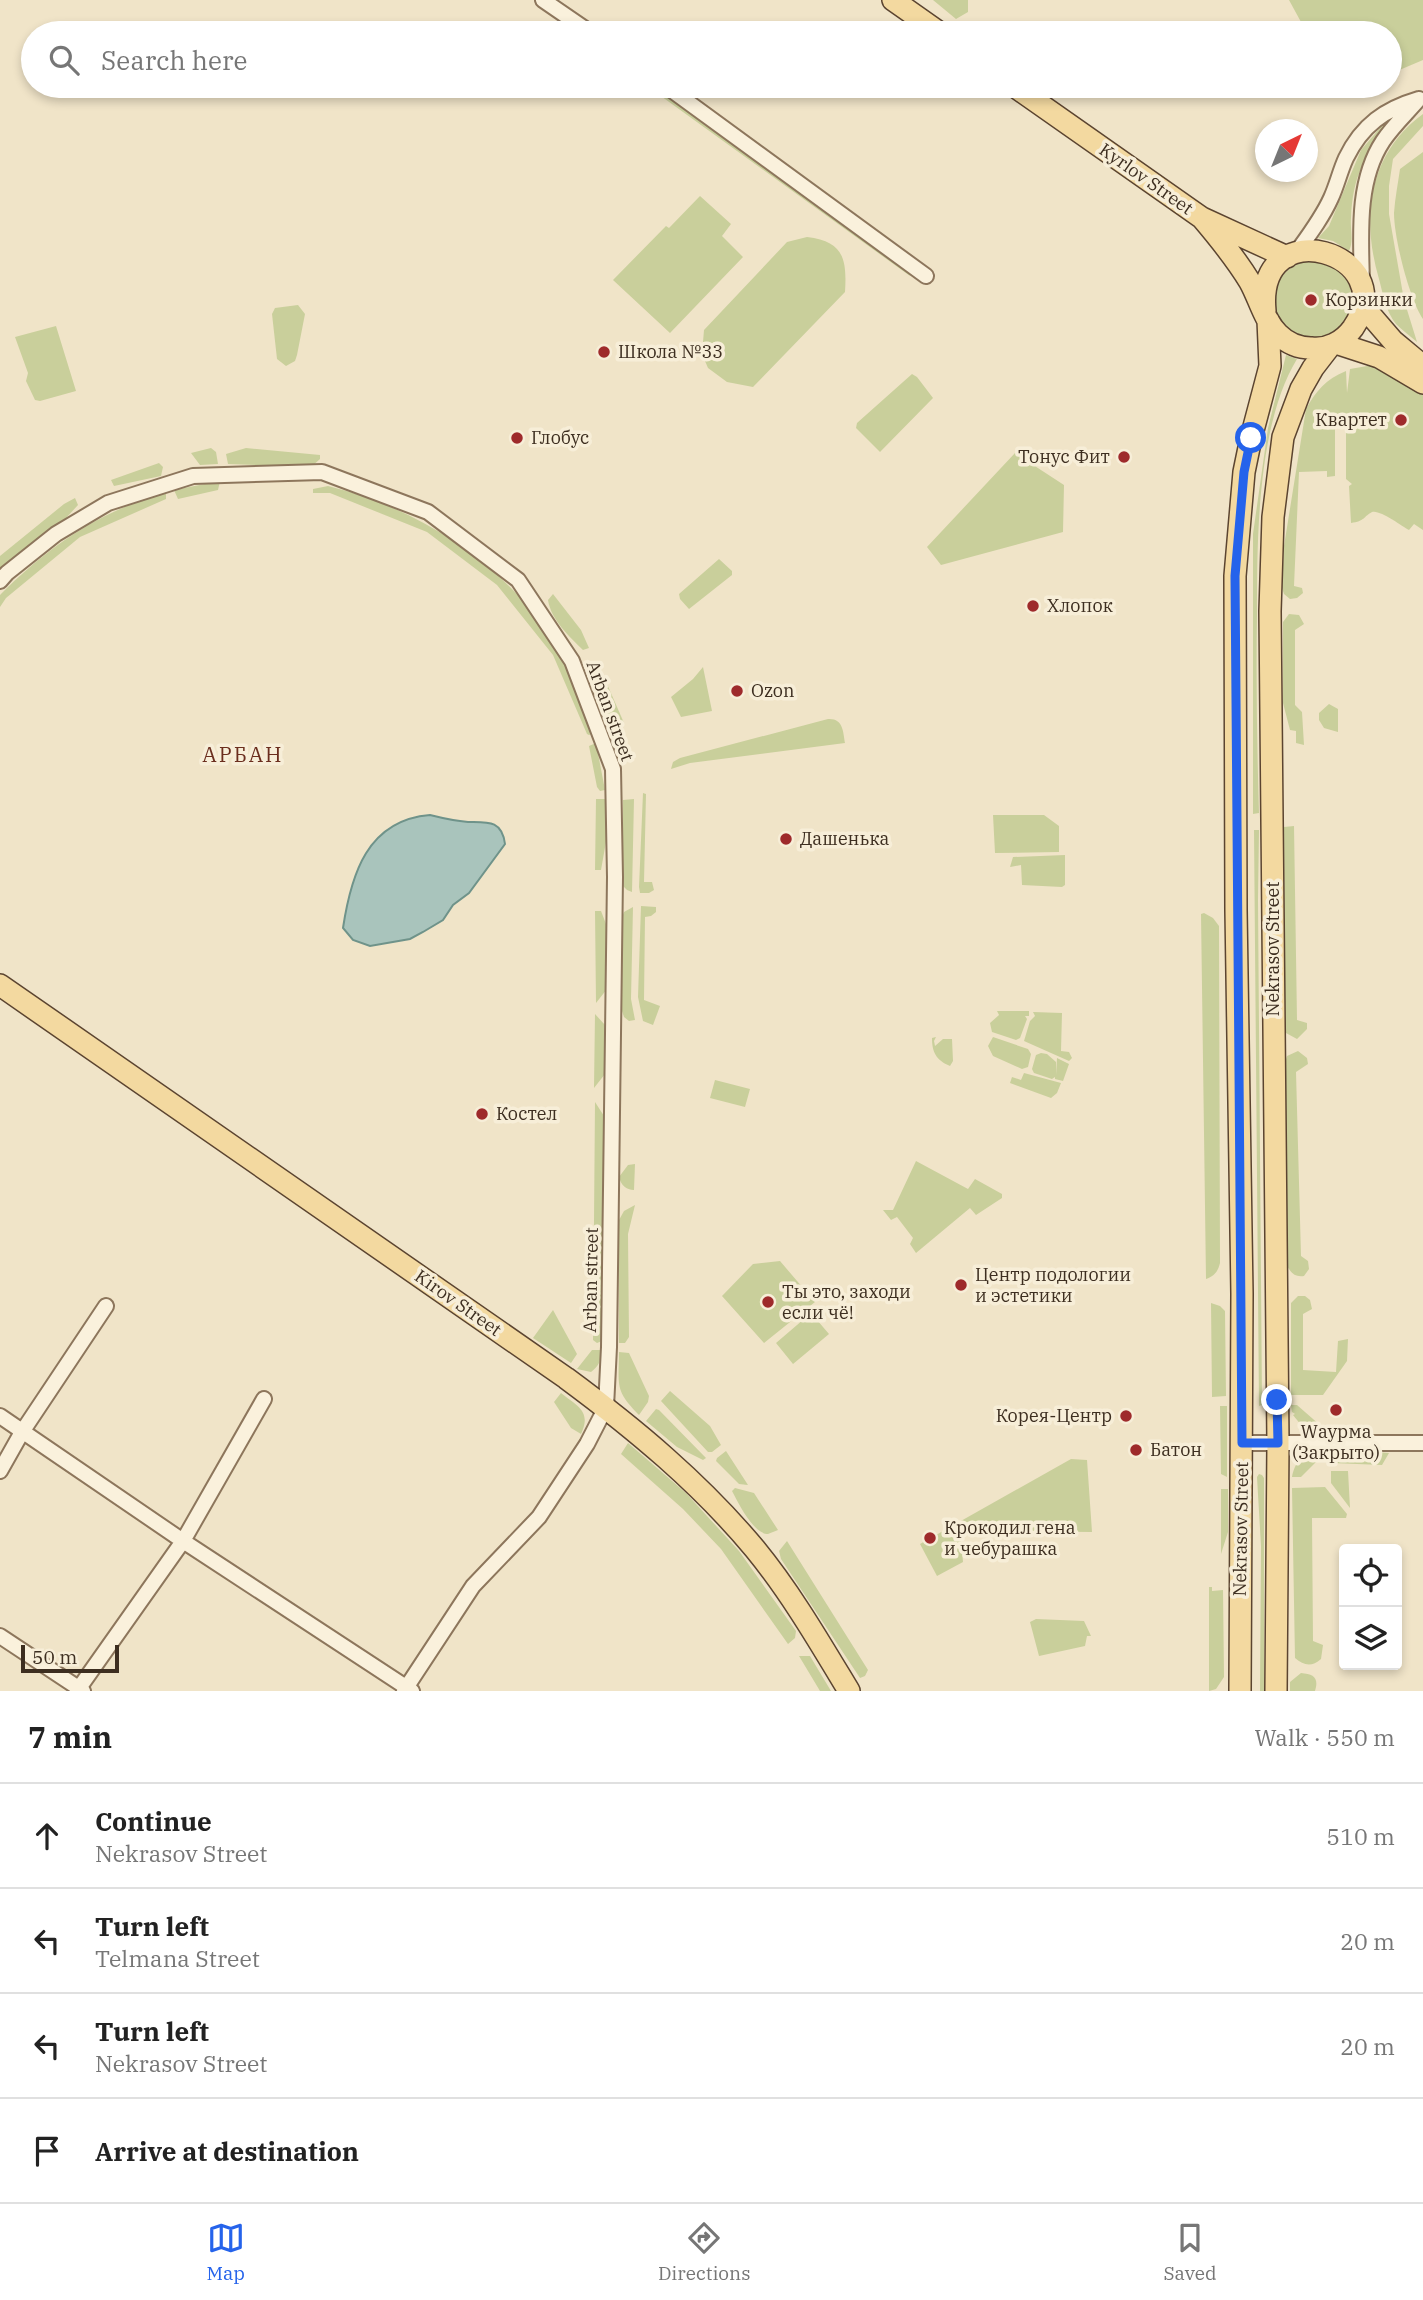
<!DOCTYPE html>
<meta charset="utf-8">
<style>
:root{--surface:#fff;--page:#f2f2f2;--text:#222;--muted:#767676;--line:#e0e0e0;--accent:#2563eb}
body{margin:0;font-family:"IBM Plex Serif",serif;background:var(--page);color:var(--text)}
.controls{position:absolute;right:21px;bottom:21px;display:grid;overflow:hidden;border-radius:7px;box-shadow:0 4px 10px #0003}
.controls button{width:63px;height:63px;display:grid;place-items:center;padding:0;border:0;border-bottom:2px solid var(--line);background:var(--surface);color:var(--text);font:35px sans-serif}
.compass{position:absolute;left:1255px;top:119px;width:63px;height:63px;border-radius:50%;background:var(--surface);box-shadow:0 4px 10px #0003;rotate:43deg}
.scale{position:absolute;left:21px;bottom:18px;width:98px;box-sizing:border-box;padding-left:7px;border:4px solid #3d2e20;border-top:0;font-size:19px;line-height:24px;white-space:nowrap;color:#3d2e20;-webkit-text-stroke:5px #f7eed8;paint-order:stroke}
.stop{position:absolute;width:21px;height:21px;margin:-16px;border:5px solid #2563eb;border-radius:50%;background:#fff}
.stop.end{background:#2563eb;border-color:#fff;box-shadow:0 2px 7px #0008}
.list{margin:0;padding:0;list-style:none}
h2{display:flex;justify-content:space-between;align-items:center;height:91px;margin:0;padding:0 28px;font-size:30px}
h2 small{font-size:23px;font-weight:400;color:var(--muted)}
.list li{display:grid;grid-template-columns:46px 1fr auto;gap:21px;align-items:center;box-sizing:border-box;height:105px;padding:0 28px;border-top:2px solid var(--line)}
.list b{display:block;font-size:26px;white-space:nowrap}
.list p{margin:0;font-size:23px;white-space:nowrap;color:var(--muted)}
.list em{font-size:23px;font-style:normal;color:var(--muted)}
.icon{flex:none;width:38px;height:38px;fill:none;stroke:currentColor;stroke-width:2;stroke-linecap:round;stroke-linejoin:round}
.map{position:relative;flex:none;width:1423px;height:1691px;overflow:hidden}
.search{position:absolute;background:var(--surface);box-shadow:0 4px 10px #0003;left:21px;right:21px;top:21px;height:77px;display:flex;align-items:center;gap:18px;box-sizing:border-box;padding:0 24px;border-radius:38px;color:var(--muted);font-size:26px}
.sheet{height:511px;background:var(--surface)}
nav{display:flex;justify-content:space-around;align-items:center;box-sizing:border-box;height:98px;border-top:2px solid var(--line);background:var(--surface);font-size:19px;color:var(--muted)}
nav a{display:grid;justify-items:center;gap:4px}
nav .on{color:var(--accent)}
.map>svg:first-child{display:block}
</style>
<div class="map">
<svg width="1423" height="1691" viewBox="0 0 1423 1691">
<rect width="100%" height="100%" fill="#f0e4c8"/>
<path fill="#c9cf9b" d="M 933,0 L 968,0 L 968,12 L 956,19 Z
M 1289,0 L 1423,0 L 1423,60 L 1390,74 L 1390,33 L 1307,33 Z
M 647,86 L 655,86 L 905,265 L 910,276 Z
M 1423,114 L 1423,126 L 1393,159 L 1389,186 L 1389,214 L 1404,300 L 1417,342 C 1410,336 1402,330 1396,324 C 1386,312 1383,294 1379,279 C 1361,218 1368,154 1423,114 Z
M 1386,121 L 1389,124 C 1364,158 1353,175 1351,218 C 1350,229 1354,241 1349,251 L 1333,241 L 1318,238 L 1329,226 L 1361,150 Z
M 1423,152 L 1423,319 C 1409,298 1394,238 1394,213 C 1395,198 1398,183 1400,169 Z
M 700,196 L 731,224 L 722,236 L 743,257 L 670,333 L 613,280 L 666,226 L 669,228 Z
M 807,237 C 844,241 847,260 845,292 L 753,387 L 727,382 L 708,368 L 702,354 L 704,330 L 787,242 Z
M1274 300a39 39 0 1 1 78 0a39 39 0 1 1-78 0Z
M 298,305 L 305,314 L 297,355 L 295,361 L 286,366 L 277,359 L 272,314 L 275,308 Z
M 56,326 L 76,391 L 40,401 L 35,400 L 26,381 L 28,373 L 15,337 Z
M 1286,355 L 1297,359 C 1257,425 1257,539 1257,615 C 1256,682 1257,747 1259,813 L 1253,814 L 1253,534 L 1268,428 Z
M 1373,365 L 1423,393 L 1423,530 L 1414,524 L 1409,530 C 1402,526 1379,509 1372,512 C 1363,517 1365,521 1351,523 L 1349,486 L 1352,484 L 1346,479 L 1346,414 L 1335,428 L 1335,476 L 1327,477 L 1327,471 L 1299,472 L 1294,586 L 1302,588 L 1303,593 L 1297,598 L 1290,599 L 1284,594 L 1282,588 L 1284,546 L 1306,409 C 1316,391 1326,379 1346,371 L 1347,393 L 1350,369 Z
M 912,374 L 917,377 L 933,398 L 880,452 L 856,428 L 857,423 Z
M 211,448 L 216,452 L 218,464 L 200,465 L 191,453 Z
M 246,448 L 320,455 L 320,459 L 311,467 L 228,464 L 226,454 Z
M 1015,453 L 1064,485 L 1063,532 L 941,565 L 927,547 Z
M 159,463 L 163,467 L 161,476 L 114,486 L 111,480 Z
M 220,481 L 218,490 L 178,499 L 174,490 Z
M 328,486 C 419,508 505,564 556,644 C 573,672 583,703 594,733 L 589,735 L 587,734 L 553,655 L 497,585 L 427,532 L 330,493 L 313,493 L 313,489 Z
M 166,491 L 166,499 L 80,537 L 6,598 L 0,607 L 0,595 C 51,544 97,514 166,491 Z
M 75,498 L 78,505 L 66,518 L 0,571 L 0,556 L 64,504 Z
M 719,559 L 732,571 L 732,575 L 689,609 L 680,599 L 679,594 Z
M 553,594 L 581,630 L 589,648 L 583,650 C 570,637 551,620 548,600 Z
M 1289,614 L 1299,615 L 1304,624 L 1295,630 L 1295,705 L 1302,712 L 1304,745 L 1296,743 L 1296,731 L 1290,730 L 1283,703 L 1283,622 Z
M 703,667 L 712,711 L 681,717 L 671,697 L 693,679 Z
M 607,684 L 624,723 L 621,728 L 610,731 L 601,687 Z
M 1329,704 L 1338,709 L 1338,732 L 1324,728 L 1319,720 L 1319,713 Z
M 828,719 C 843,718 843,731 845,743 L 690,763 L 671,769 L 673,762 L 680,758 Z
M 596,743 L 605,790 L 600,791 L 597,787 L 589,746 Z
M 643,793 L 646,794 L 644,882 L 652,882 L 654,890 L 649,893 L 640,893 L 639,887 Z
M 596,799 L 606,799 L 607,836 L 601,870 L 595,870 Z
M 634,799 L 632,892 L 627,890 L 623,886 L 623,800 Z
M 993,815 L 1044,815 L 1059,826 L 1059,852 L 995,853 Z
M 1294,826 L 1297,1020 L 1307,1023 L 1307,1029 L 1297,1039 L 1286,1033 L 1285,1028 L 1284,827 Z
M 1254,830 L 1259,830 L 1258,900 L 1262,1405 L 1259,1406 Z
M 1065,855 L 1065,885 L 1062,887 L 1022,885 L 1021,865 L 1010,867 L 1013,857 Z
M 641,906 L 656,907 L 656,912 L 651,916 L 645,917 L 644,1000 L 660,1006 L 653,1025 L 643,1021 L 638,997 Z
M 633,907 L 631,999 L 635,1020 L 629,1021 L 624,1017 L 622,1011 L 622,917 L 624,912 Z
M 595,911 L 601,911 L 606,924 L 607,989 L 596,1003 Z
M 1204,913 L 1213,918 L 1219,926 L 1220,1263 C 1218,1271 1215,1276 1206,1279 L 1201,914 Z
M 997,1011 L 1029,1011 L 1029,1016 L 1025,1016 L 1027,1019 L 1020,1038 L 1016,1040 L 992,1032 L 990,1023 L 999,1015 Z
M 1033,1012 L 1062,1013 L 1061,1051 L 1069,1052 L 1072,1058 L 1069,1061 L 1024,1041 L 1030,1021 L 1035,1016 Z
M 595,1014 L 605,1025 L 605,1074 L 594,1088 Z
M 936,1037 L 934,1041 L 935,1046 L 943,1039 L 952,1039 L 953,1061 L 950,1066 C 936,1060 932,1052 932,1038 Z
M 993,1037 L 1028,1049 L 1031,1054 L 1028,1067 L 1022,1069 L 993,1056 L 988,1046 Z
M 1298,1051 L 1307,1058 L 1308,1064 L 1296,1072 L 1301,1256 L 1308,1261 L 1309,1269 L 1304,1276 C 1295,1277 1292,1274 1287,1266 L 1285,1062 L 1287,1056 Z
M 1041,1053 L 1047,1054 L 1056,1062 L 1056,1075 L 1057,1058 L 1069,1064 L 1063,1081 L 1055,1079 L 1055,1077 L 1052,1079 L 1034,1073 L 1032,1069 L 1036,1055 Z
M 1024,1073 L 1061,1083 L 1057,1093 L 1051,1098 L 1010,1083 L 1012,1077 L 1021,1080 Z
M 715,1080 L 750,1089 L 745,1107 L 710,1098 Z
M 595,1102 L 604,1116 L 602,1341 L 597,1343 L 593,1340 Z
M 916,1161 L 968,1189 L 975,1179 L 1002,1194 L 1002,1198 L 976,1215 L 970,1208 L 916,1253 L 910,1244 L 913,1238 L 897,1217 L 891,1220 L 883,1210 L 893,1210 Z
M 635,1164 L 634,1190 C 626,1190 621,1185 619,1177 L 628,1165 Z
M 635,1205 L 628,1234 L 629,1337 L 625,1343 L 619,1343 L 619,1220 L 624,1211 Z
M 780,1261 L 815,1302 L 764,1343 L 722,1296 L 753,1264 Z
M 1298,1296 L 1305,1296 L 1310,1300 L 1312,1309 L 1303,1314 L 1303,1370 L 1336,1372 L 1338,1341 L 1348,1339 L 1347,1361 L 1323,1395 L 1291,1395 L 1291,1303 Z
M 1211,1303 L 1220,1306 L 1225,1311 L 1226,1396 L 1212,1397 Z
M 553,1310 L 577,1354 L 571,1363 L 533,1338 Z
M 811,1313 L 829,1334 L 793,1364 L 776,1343 Z
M 592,1350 L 601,1350 C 601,1361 599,1366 591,1372 L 577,1369 Z
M 619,1352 L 629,1353 L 649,1396 L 648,1402 L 639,1415 C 614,1390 619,1385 619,1352 Z
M 670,1391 L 710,1426 L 721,1445 L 712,1452 L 708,1452 L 661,1401 Z
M 561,1393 C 577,1406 592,1411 581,1434 L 571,1428 L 554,1402 Z
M 1291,1405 L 1297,1405 L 1321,1426 L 1321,1434 C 1308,1431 1301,1426 1293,1415 L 1295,1414 L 1292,1412 Z
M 1220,1406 L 1227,1406 L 1227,1477 L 1221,1474 Z
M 656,1409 L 659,1410 L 706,1458 L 703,1460 L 677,1447 L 646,1421 Z
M 628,1443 L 686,1493 L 739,1551 L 796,1631 L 795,1638 L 788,1644 L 721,1549 L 683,1509 L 621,1454 Z
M 1321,1448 L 1322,1456 L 1301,1477 L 1292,1477 C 1295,1461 1305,1450 1321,1448 Z
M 1332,1449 L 1389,1453 L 1382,1465 L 1332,1463 Z
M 726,1451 L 748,1485 L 739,1484 L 716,1461 L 717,1458 Z
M 1071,1459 L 1087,1460 L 1092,1532 L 997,1531 L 993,1536 L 965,1536 L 961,1541 L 963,1562 L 937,1576 L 920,1544 Z
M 1331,1471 L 1348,1471 L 1350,1508 L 1331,1483 Z
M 1259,1474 L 1262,1475 L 1264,1478 L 1264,1691 L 1260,1691 L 1261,1546 L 1257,1477 Z
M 1325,1487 L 1347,1514 L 1346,1518 L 1312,1518 L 1313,1641 L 1323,1645 L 1321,1659 C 1312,1667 1304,1666 1295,1658 L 1292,1488 Z
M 735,1488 L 754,1493 L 778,1530 C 775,1531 771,1533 768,1534 C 753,1534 738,1502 732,1491 Z
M 1221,1489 L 1228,1489 L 1228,1532 L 1221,1554 Z
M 787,1541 L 868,1670 L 865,1676 L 860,1678 L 781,1559 L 779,1551 Z
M 1209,1587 L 1212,1587 L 1212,1591 L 1223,1590 L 1224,1677 L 1216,1689 L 1209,1691 Z
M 1036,1619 L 1084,1621 L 1091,1636 L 1087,1636 L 1085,1646 L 1039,1656 L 1030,1622 Z
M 799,1656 L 810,1656 L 831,1691 L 820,1691 Z
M 1301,1673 C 1314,1674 1319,1678 1315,1691 L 1290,1691 L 1290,1682 Z"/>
<path fill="#a9c4bc" stroke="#6f938a" stroke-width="2" d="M 430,815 C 442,818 456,821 468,822 C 488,822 502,820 505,844 L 469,893 L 453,905 L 443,920 L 423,932 L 410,939 L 370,946 L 353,940 L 343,928 C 351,875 367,820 430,815 Z"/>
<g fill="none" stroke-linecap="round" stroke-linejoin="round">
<defs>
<path id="minor" d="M 543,0 L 591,33
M 666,86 L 926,276
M 1296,253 C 1309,235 1322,218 1331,198 C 1337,185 1340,171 1346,158 C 1362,125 1385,109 1419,99
M 1362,284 C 1361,237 1356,182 1383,141 C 1393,126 1407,113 1419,99
M 0,581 L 7,573 L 56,534 L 108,503 L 193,476 L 322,472 L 428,512 L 518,580 L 572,661 L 613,769 L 615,877 L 609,1347 L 606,1407 L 587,1444 L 539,1517 L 473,1586 L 404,1691
M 0,1416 L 183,1541 L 412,1691
M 1242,1443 L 1423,1443
M 0,1471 L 22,1432 L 106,1306
M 0,1636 L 83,1691
M 77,1691 L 183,1541 L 264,1399"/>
<path id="primary" d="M 893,0 L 940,33
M 1014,86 L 1202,218 L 1287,257
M 1202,218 C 1219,238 1236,259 1250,282 C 1259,298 1264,320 1278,334 C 1287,343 1298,348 1311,348 C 1327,350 1343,342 1353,328 C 1404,253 1255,208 1265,311
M 1362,305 L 1393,341 L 1423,366
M 1336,343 L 1379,357 L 1423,383
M 0,985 L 566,1378 C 635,1429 700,1483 755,1549 C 791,1593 820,1643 849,1691
M 1240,1691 L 1242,1294 L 1236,910 L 1235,576 L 1244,472 L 1251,438 L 1270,366 L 1268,320
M 1276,1691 L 1278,1443 L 1270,611 L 1273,517 L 1283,437 L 1301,389 L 1313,368 L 1330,346"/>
</defs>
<use href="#minor" stroke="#8d765c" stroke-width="18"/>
<use href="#primary" stroke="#5b4430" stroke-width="24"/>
<use href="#minor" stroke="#faf1dc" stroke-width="14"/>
<use href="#primary" stroke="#f3d9a0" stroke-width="21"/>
</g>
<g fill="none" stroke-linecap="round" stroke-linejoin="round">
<path stroke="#2563eb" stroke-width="9" d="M 1251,438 L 1244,472 L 1235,576 L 1242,1443 L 1278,1443 L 1277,1400"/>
</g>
<g fill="#9e2a2b" stroke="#f7eed8" stroke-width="2.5">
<circle cx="1311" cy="300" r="7"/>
<circle cx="604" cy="352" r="7"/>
<circle cx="1401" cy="420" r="7"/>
<circle cx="517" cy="438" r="7"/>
<circle cx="1124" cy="457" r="7"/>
<circle cx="1033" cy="606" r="7"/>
<circle cx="737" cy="691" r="7"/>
<circle cx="786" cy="839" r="7"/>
<circle cx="482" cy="1114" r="7"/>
<circle cx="961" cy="1285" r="7"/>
<circle cx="768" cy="1302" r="7"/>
<circle cx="1336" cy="1410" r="7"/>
<circle cx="1126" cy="1416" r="7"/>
<circle cx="1136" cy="1450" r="7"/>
<circle cx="930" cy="1538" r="7"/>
</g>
<g text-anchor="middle" stroke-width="7" stroke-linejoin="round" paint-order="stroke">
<g font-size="18" fill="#3d2e20" stroke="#f7eed8">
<text transform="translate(1146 179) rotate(35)" y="6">Kyrlov Street</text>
<text transform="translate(610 711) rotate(70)" y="6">Arban street</text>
<text transform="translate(1273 949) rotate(-90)" y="6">Nekrasov Street</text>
<text transform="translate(591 1280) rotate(-89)" y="6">Arban street</text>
<text transform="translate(458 1303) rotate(35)" y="6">Kirov Street</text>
<text transform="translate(1241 1529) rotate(-89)" y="6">Nekrasov Street</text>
</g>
<g font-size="18" fill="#3d2e20" stroke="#f7eed8" text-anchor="start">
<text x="1325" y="306">Корзинки</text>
<text x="618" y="358">Школа №33</text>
<text x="1387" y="426" text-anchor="end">Квартет</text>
<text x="531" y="444">Глобус</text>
<text x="1110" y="463" text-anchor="end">Тонус Фит</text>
<text x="1047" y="612">Хлопок</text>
<text x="751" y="697">Ozon</text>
<text x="800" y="845">Дашенька</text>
<text x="496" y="1120">Костел</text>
<text x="975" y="1281">Центр подологии<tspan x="975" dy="21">и эстетики</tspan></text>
<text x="782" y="1298">Ты это, заходи<tspan x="782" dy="21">если чё!</tspan></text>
<text x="1112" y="1422" text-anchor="end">Корея-Центр</text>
<text x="1336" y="1438" text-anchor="middle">Wаурма<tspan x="1336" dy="21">(Закрыто)</tspan></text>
<text x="1150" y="1456">Батон</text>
<text x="944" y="1534">Крокодил гена<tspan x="944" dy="21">и чебурашка</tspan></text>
</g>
<g font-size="21" letter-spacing="2" fill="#6b2e1e" stroke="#f7eed8">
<text x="243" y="762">АРБАН</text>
</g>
</g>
</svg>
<div class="controls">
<button><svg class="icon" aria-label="locate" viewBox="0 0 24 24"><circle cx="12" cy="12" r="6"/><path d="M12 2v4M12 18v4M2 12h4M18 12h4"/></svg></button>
<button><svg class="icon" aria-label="layers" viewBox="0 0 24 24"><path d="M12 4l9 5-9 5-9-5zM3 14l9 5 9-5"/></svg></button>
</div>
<svg class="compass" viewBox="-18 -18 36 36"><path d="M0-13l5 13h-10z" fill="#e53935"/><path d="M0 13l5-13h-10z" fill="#767676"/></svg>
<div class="scale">50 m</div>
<div class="stop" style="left:1251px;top:438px"></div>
<div class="stop end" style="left:1277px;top:1400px"></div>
<div class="search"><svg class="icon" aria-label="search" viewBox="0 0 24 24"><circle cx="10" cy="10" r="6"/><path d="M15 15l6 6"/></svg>Search here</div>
</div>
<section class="sheet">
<h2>7 min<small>Walk · 550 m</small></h2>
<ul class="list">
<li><svg class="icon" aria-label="ahead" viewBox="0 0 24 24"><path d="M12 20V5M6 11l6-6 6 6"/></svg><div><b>Continue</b><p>Nekrasov Street</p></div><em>510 m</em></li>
<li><svg class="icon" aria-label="left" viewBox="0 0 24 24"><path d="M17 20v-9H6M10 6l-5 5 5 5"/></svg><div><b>Turn left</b><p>Telmana Street</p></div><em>20 m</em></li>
<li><svg class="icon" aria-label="left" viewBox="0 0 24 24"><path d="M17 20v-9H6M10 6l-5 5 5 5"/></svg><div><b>Turn left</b><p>Nekrasov Street</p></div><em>20 m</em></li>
<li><svg class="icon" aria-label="arrive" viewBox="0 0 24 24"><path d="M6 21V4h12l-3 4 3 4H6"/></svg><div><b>Arrive at destination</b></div></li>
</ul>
</section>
<nav>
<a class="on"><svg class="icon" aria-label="map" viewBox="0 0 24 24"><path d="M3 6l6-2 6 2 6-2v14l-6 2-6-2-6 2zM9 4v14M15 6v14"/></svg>Map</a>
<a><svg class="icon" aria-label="directions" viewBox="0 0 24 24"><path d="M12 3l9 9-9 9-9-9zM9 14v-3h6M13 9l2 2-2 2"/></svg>Directions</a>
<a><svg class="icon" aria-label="saved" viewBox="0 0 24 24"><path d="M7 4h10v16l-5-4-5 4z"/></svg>Saved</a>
</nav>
